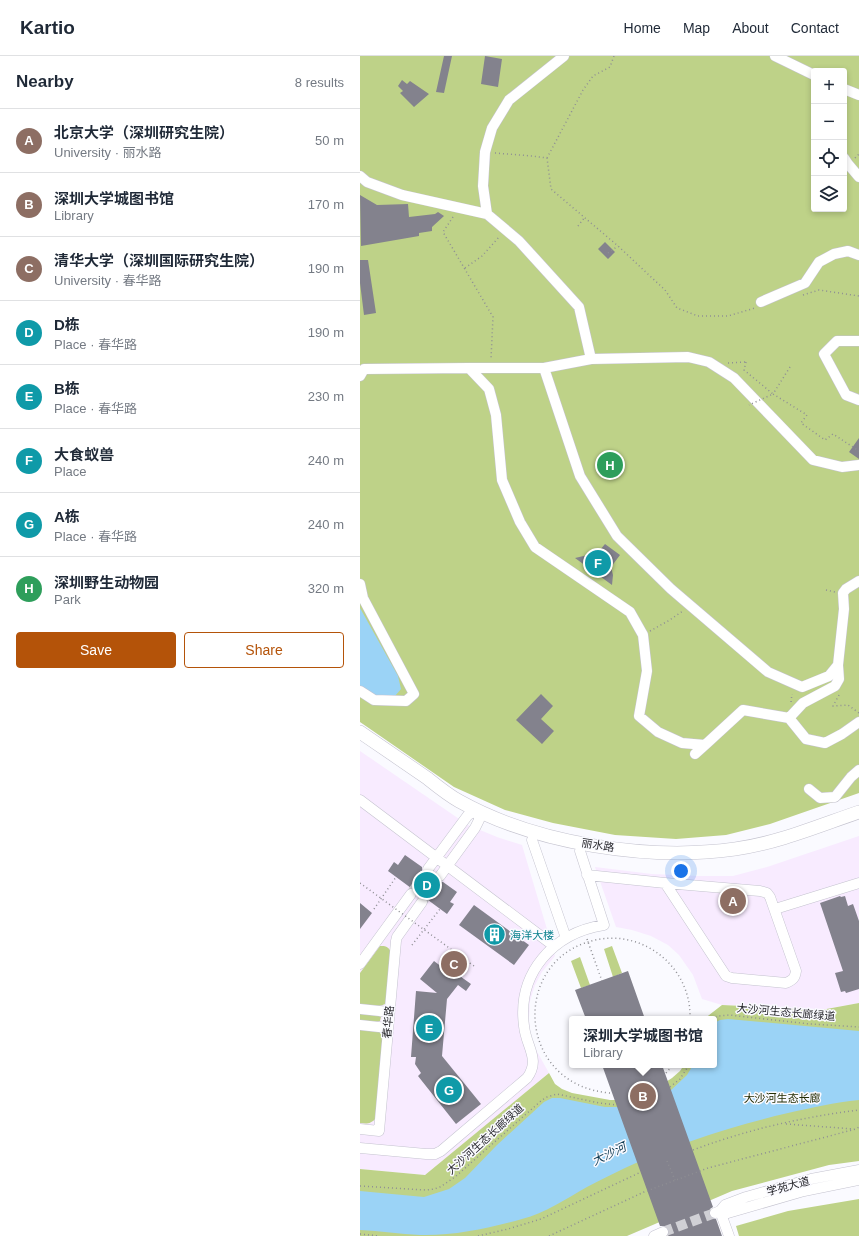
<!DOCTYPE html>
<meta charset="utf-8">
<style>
:root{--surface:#fff;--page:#f2f2f3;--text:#1f2937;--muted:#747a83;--line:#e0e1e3;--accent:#b45309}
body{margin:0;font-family:Arial,"Noto Sans SC",sans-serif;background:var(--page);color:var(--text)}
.controls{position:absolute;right:12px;top:12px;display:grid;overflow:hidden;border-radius:4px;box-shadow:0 2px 6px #0003}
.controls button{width:36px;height:36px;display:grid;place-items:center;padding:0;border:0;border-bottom:1px solid var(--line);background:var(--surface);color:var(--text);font:20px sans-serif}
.you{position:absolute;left:321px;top:815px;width:14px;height:14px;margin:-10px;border:3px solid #fff;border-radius:50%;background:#1a73e8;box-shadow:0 0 0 6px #1a73e833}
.badge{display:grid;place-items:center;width:26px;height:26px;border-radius:50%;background:var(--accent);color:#fff;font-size:13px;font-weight:700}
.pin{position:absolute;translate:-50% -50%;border:2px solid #fff;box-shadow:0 1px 4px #0006}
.popup{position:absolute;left:209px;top:960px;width:148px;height:52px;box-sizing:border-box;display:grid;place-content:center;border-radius:4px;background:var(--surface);filter:drop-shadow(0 1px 3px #0005);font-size:13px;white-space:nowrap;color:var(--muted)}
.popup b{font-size:15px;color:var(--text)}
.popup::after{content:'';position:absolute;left:50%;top:100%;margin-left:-8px;border:8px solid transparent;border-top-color:var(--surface)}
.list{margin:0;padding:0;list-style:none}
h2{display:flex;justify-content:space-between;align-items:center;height:52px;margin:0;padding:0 16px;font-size:17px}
h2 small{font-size:13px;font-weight:400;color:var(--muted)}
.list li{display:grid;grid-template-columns:26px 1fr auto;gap:12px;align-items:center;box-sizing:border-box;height:64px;padding:0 16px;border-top:1px solid var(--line)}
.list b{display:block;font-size:15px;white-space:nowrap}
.list p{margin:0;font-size:13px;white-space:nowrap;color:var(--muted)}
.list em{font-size:13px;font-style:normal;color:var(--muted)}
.actions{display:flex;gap:8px;padding:12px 16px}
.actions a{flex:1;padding:9px 0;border:1px solid var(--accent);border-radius:4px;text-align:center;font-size:14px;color:var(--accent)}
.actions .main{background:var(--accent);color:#fff}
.icon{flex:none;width:22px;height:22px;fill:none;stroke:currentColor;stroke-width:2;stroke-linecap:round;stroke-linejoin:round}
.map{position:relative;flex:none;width:499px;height:1180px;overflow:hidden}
header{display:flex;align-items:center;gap:24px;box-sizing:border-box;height:56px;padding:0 20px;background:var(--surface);border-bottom:1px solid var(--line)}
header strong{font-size:19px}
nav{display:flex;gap:22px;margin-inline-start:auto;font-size:14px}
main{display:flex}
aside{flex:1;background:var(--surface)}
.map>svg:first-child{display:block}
</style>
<header>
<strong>Kartio</strong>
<nav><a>Home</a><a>Map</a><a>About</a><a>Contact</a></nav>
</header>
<main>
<aside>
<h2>Nearby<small>8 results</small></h2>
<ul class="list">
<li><span class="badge" style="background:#8d6e63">A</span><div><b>北京大学（深圳研究生院）</b><p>University · 丽水路</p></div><em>50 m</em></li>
<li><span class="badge" style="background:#8d6e63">B</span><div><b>深圳大学城图书馆</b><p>Library</p></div><em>170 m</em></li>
<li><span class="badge" style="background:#8d6e63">C</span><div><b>清华大学（深圳国际研究生院）</b><p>University · 春华路</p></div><em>190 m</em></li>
<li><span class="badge" style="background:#0f9aa8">D</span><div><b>D栋</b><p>Place · 春华路</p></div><em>190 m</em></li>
<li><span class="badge" style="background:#0f9aa8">E</span><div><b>B栋</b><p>Place · 春华路</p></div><em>230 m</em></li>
<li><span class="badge" style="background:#0f9aa8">F</span><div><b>大食蚁兽</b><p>Place</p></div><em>240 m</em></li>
<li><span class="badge" style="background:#0f9aa8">G</span><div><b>A栋</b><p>Place · 春华路</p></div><em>240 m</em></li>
<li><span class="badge" style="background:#2e9e5b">H</span><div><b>深圳野生动物园</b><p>Park</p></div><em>320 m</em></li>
</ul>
<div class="actions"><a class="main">Save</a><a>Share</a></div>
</aside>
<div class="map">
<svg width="499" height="1180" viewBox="0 0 499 1180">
<rect width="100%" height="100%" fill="#fafaff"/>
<path fill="#f8ebff" d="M 0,695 L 108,769 L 137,781 L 162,789 L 195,900 L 182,916 L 175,929 L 170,945 L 169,962 L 170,977 L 175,992 L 189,1017 L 65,1119 L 0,1113 Z
M 499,780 L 499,947 L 461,954 L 362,949 L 342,943 L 333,919 L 319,899 L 308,889 L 291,880 L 272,874 L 256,871 L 235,811 L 292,818 L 337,820 L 373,820 L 407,811 Z"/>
<path fill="#bed288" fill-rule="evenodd" d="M 0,0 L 499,0 L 499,737 L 410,768 L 366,779 L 316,783 L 255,779 L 193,767 L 145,754 L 94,731 L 0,666 ZM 454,15 L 484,15 L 484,153 L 454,153 Z
M 20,890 C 25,890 28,890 31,896 L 27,946 C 21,953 9,949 0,948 L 0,917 Z
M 252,890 L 262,917 L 253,921 L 244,893 Z
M 220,901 L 230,929 L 221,932 L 211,905 Z
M 499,947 L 499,1105 L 469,1109 L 372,1135 L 267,1180 L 0,1180 L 0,1113 L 65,1119 L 189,1017 L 195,1028 L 202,1033 L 212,1037 L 250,1044 L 266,1044 L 295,1033 L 312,1022 L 320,1015 L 324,1009 L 354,1009 L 354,963 L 344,963 L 362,949 L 461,954 Z
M 0,957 L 17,959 L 21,961 L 20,965 L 16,966 L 0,965 Z
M 0,972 C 9,973 19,972 24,981 L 16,1062 C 11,1068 7,1068 0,1067 Z
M 499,1143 L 499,1180 L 379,1180 L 376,1170 L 428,1155 Z"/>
<path fill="#9bd3f6" d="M 0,552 L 38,620 L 41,633 L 35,640 L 17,640 L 0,630 Z
M 368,963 L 499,975 L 499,1044 C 475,1046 451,1052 428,1057 C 372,1070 316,1088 265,1112 C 252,1118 239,1125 227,1131 C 206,1143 185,1157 162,1163 C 130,1172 93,1180 60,1179 C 40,1178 20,1175 0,1174 L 0,1135 L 64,1141 L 89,1133 L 105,1122 L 137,1089 L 184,1046 L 192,1042 L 200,1042 L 245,1051 L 271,1051 L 309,1036 L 327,1019 L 333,1009 L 354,1009 L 354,967 L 360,964 Z"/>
<path fill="#83828d" d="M 84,0 L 92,0 L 84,37 L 76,36 Z
M 125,0 L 142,3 L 138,31 L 121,28 Z
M 42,24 L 47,28 L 50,25 L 69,38 L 54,51 L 40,37 L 43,35 L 38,30 Z
M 0,139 L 17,149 L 48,148 L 49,161 L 75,158 L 78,156 L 84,160 L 72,171 L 72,175 L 59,177 L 59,180 L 1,190 Z
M 245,186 L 255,196 L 248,203 L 238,193 Z
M 0,204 L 8,204 L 16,257 L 4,259 L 0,227 Z
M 499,382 L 499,403 L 489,396 Z
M 245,488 L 260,499 L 251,511 L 253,519 L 252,529 L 215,502 L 232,498 L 240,494 Z
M 181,638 L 193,650 L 181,663 L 194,675 L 182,688 L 156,664 Z
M 45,799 L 62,811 L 62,815 L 64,818 L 68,819 L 72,818 L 77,825 L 83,826 L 97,836 L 90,846 L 94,848 L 87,858 L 68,844 L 66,841 L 57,836 L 54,833 L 51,832 L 28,815 L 34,806 L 38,809 Z
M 480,840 L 481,841 L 485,840 L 488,850 L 493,848 L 499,865 L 499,933 L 486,937 L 485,935 L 481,936 L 475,917 L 483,915 L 460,847 Z
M 0,847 L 12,857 L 0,873 Z
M 114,849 L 169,889 L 154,909 L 99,869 Z
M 74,905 L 95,921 L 97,918 L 111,928 L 106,935 L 98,929 L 87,943 L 82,1000 L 121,1048 L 96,1068 L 58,1020 L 61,1017 L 55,1008 L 56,1001 L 51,1001 L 56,935 L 77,937 L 60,923 Z
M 268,915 L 285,963 L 226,963 L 215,934 Z
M 242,1009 L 302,1009 L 353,1151 L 350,1153 L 349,1159 L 351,1162 L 356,1163 L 362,1180 L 308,1180 L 309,1176 L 309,1173 L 304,1170 L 300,1170 Z"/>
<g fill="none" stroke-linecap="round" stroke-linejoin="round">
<path stroke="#d0d0d5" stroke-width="10" stroke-dasharray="10 5" stroke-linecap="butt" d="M 51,838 L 68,813
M 62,846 L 80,820
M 303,1176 L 355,1157"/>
<defs>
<path id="minor" d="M 415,0 L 454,19
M 484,33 L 499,39
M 484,102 L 488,108 L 499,121
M 0,120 L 7,126 L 42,139 L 127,158
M 401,246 L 445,227 L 459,206 L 474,198 L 488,195 L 499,199
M 499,285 L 477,285 L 464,298 L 486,339 L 499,344
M 231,303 L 328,301 L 349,306 L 374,322 L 453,404 L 482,411 L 499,409
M 109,312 L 184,312 L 231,303 L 219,251 L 159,185 L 127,158 L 123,130 L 125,96 L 132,72 L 149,44 L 204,0
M 184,312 L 220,420 L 257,480 L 311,533 L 408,616 L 442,631 L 469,620 L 478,609
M 0,320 L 4,313 L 109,312 L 129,333 L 136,359 L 142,424 L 160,466 L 175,491 L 270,556 L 283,579 L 287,615 L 279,660 L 298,676 L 322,687 L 345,689 L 383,654 L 429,662 L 443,647 L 475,630 L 479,623 L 478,609 L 484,553 L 483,537 L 486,533 L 499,525
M 0,528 L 3,542 L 54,638 L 46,645 L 14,644 L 0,635
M 429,662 L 446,683 L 465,687 L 482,678 L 499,666
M 335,698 L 345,689
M 449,733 L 460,742 L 475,741 L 491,721 L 499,714
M 0,744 L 194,890
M 172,784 L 206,882
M 68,813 L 108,759 L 118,754 L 119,764 L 115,772 L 80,820
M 227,819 L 305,827 L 400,835 L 407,837 L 410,841 L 436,915 C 435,922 433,924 426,927 L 372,922 L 366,920 L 305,827
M 415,853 L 499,827
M 0,908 L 51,838
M 0,953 L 29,956
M 0,969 L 28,972
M 0,1073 L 19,1075 L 36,885 L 37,881 L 62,846
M 0,1092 L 66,1098 L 75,1098 L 81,1095 L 167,1022 C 181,1003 166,991 164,970 C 157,917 193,877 244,869 L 220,795
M 360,1155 L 368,1157 L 444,1135 L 499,1124
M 360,1155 L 369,1180
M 355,1157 L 360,1155 L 365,1149 L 386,1141 L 451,1123 L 499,1114
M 294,1180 L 303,1176"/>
<path id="major" d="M 0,676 C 22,691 45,707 67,722 C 77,730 88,739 99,745 C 176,788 288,805 375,793 C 418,787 458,770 499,756"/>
</defs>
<use href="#minor" stroke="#c4c3cf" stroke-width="11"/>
<use href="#major" stroke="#c4c3cf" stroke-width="14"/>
<path stroke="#8f8f94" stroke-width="1.5" stroke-dasharray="1 3" stroke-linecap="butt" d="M 135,97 L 172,100 L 187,102 L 191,133 L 258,190 L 305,234 L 317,252 L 338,260 L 368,260 L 395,252
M 187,102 L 223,34 L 233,20 L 250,11 L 254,0
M 495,102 L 499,98
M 93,161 L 83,176 L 133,261 L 131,303
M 218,170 L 225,161
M 248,197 L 258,190
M 105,212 L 122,200 L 139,181
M 443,239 L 459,234 L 499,240
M 368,307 L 386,306
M 430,311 L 413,338 L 447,359 L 441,367 L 465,384 L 473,378 L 499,395
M 466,534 L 475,536
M 290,575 L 308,565 L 323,555
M 479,639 L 473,650 L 488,649 L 499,657
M 431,646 L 432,638
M 14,853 L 36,821
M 227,883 L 242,925
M 52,889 L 80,853
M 352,963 L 359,960 L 369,959 L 450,968 L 499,971
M 306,1017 L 313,1009
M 310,1031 L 320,1023 L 329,1009
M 250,1037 C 153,1029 150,897 241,883 C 260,880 280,885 296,896 C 318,911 331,936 330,963
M 426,1068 L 494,1073
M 333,1094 C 386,1074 442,1061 499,1054
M 307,1105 L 315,1124
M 0,1130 L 66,1134 L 74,1133 L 80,1131 L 95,1121 L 182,1044 L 187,1041 L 197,1038 L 239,1047 L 257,1049
M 0,1178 L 19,1180
M 118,1180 L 148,1173 L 181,1163 L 281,1116
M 189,1180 L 284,1136 L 348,1112 L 496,1073 L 499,1071"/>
<use href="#minor" stroke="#fff" stroke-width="10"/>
<use href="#major" stroke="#fff" stroke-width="13"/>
<path stroke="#8f8f94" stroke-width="1.5" stroke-dasharray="1 3" stroke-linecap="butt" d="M 386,306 L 384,314 L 413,338 L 389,349
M 0,827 L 114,910"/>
</g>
<defs>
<symbol id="building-disc" viewBox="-11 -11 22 22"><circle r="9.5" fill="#0f9aa8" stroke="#fafaff"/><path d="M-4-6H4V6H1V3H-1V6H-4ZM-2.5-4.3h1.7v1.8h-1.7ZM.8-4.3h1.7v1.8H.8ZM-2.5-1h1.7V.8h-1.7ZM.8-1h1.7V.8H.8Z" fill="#fff"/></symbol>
</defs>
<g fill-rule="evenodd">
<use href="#building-disc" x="122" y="866" width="25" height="25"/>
</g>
<g text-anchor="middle" stroke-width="3" stroke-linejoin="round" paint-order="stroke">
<g font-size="11" fill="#29292e" stroke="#fafaff">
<text transform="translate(238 789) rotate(9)" y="4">丽水路</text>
<text transform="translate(426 956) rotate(5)" y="4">大沙河生态长廊绿道</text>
<text transform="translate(28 966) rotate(-85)" y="4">春华路</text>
<text transform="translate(125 1083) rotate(-42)" y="4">大沙河生态长廊绿道</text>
<text transform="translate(428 1130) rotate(-15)" y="4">学苑大道</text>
</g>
<g font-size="11" fill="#0d838f" stroke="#fafaff" text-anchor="start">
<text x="150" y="883">海洋大楼</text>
</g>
<g font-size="11" fill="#252e05" stroke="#fafaff">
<text x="422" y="1046">大沙河生态长廊</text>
</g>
<g font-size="12" font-style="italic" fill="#123e56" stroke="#fafaff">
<text transform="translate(249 1098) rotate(-26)" y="4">大沙河</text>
</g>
</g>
</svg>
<div class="controls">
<button>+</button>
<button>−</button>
<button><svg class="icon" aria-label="locate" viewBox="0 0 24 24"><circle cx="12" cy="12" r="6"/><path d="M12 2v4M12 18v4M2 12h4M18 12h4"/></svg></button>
<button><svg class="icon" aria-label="layers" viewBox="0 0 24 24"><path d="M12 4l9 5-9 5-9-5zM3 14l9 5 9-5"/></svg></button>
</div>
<div class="you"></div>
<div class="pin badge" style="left:373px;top:845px;background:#8d6e63">A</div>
<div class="pin badge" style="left:283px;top:1040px;background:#8d6e63">B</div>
<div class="popup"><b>深圳大学城图书馆</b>Library</div>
<div class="pin badge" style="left:94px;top:908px;background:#8d6e63">C</div>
<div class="pin badge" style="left:67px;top:829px;background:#0f9aa8">D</div>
<div class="pin badge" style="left:69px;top:972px;background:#0f9aa8">E</div>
<div class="pin badge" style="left:238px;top:507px;background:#0f9aa8">F</div>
<div class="pin badge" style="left:89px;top:1034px;background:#0f9aa8">G</div>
<div class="pin badge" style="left:250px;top:409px;background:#2e9e5b">H</div>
</div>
</main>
